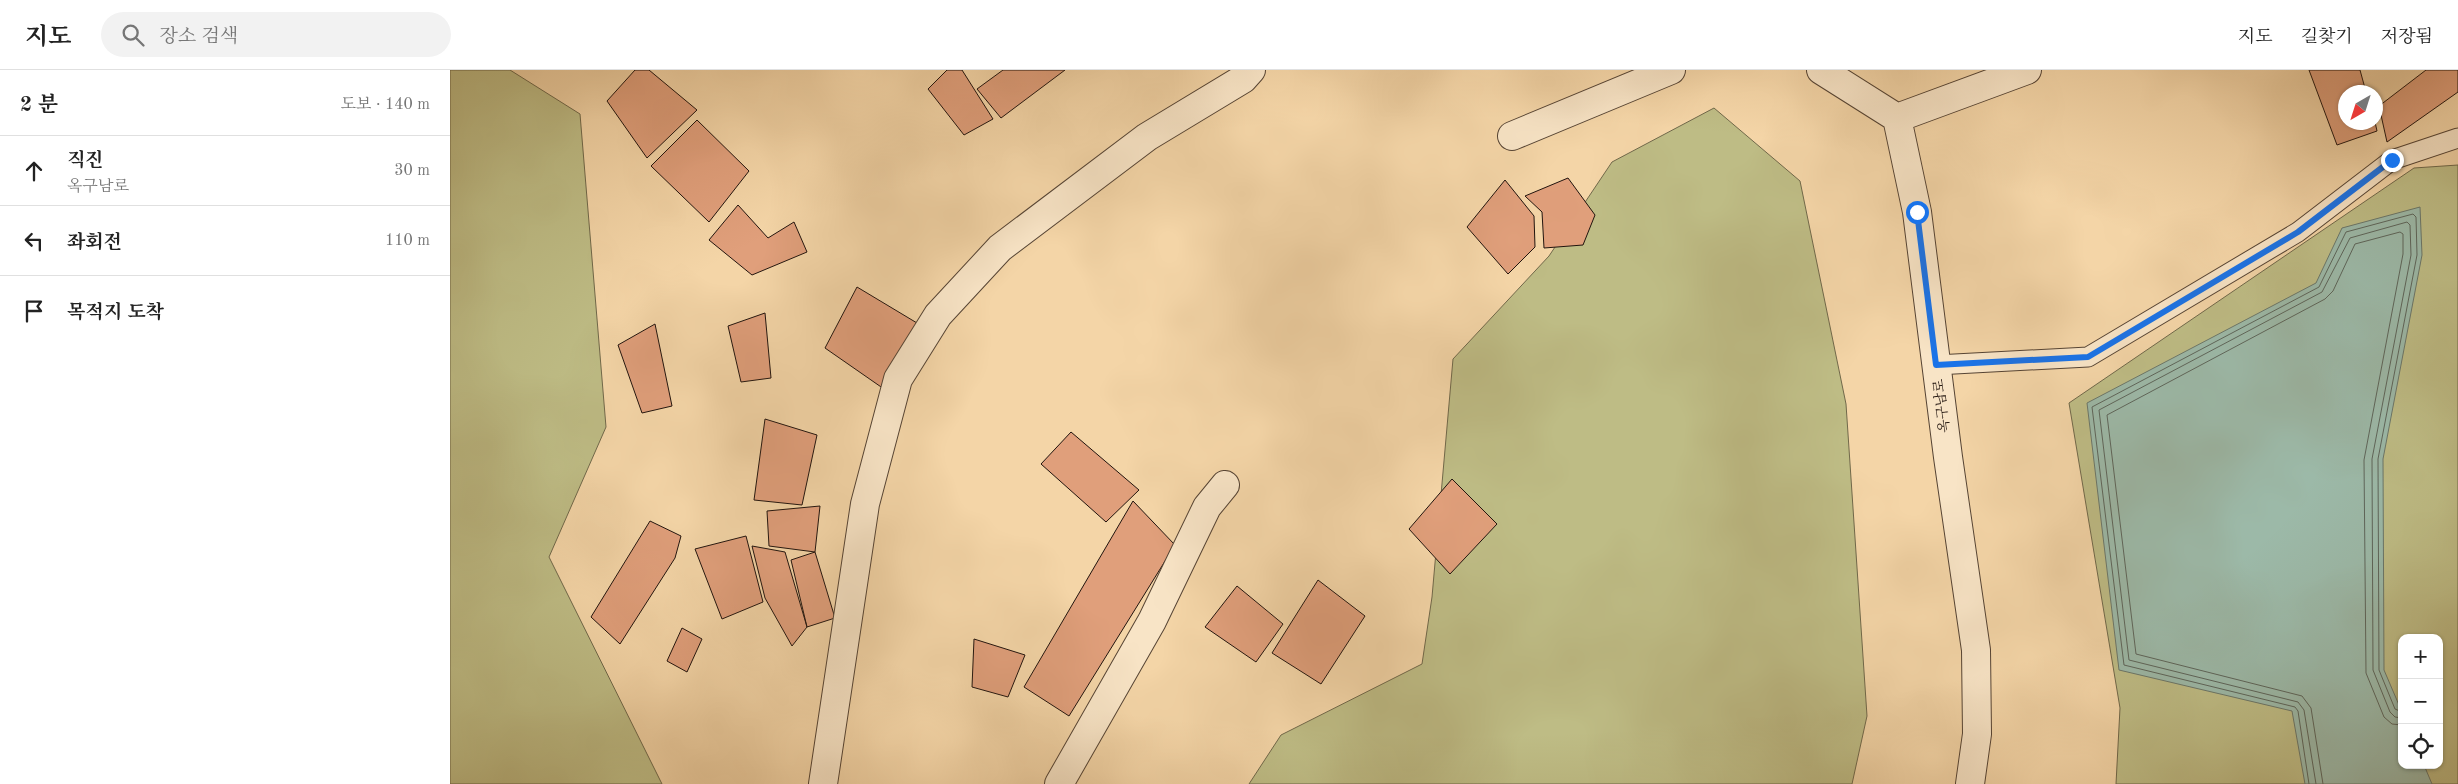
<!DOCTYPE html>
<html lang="ko">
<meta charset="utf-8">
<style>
:root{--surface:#fff;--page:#f2f2f2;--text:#222;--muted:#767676;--line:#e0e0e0}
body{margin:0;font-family:"Old Standard TT","Noto Serif KR",serif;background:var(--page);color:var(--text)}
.controls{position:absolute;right:15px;bottom:15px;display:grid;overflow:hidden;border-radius:10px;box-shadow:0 1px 4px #0004}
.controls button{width:45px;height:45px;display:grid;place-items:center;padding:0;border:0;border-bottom:1px solid var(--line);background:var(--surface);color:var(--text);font:25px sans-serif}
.compass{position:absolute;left:1888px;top:15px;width:45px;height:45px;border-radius:50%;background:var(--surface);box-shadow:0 1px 4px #0004;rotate:219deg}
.stop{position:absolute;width:15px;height:15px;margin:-11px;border:4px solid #1a73e8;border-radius:50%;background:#fff}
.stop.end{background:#1a73e8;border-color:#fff;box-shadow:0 1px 5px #0008}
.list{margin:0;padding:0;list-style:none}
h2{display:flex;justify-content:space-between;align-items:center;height:65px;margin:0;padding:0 20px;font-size:21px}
h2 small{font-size:16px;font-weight:400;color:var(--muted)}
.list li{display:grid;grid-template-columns:32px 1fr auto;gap:15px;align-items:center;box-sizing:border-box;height:70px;padding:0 20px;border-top:1px solid var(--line)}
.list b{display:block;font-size:19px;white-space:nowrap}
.list p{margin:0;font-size:16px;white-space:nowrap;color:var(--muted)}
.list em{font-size:16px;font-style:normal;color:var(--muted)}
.icon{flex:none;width:28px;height:28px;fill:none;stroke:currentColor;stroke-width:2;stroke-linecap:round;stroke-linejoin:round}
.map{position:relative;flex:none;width:2008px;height:714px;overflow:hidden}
header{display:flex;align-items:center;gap:30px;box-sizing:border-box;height:70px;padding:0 25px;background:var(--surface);border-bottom:1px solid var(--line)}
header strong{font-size:24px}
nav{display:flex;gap:28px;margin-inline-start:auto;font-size:18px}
.search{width:350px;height:45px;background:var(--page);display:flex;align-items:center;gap:12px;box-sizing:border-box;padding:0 18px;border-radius:28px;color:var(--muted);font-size:19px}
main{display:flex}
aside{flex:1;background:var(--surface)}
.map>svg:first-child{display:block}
</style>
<header>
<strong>지도</strong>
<div class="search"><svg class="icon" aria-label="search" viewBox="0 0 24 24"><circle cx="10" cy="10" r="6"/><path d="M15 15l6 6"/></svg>장소 검색</div>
<nav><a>지도</a><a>길찾기</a><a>저장됨</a></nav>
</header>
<main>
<aside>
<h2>2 분<small>도보 · 140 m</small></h2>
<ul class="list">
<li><svg class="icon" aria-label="ahead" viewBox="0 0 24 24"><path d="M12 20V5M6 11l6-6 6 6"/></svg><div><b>직진</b><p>옥구남로</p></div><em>30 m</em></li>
<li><svg class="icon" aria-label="left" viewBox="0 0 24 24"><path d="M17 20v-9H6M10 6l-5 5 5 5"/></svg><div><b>좌회전</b></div><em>110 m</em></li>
<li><svg class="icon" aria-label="arrive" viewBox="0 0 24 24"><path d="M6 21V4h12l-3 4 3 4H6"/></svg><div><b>목적지 도착</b></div></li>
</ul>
</aside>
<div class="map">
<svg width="2008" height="714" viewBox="0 0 2008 714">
<rect width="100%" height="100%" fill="#f4d5a7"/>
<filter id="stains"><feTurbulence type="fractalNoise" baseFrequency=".004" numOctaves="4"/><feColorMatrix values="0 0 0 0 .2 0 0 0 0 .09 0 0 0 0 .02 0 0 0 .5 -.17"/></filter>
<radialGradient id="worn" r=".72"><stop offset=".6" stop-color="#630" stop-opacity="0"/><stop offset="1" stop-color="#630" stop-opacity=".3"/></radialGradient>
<path fill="#bebc85" stroke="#70684a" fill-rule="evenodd" d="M 0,0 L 60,0 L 130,44 L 156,357 L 99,487 L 212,714 L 0,714 Z
M 1264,38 L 1350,111 L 1396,334 L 1417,646 L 1402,714 L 799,714 L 831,665 L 972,594 L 982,527 L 1003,289 L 1099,186 L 1162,92 Z
M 2008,95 L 2008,714 L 1666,714 L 1670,638 L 1619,333 L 1964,98 ZM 1952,568 L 1989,568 L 1989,695 L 1952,695 Z"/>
<path fill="#9cb9a8" stroke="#6b776a" d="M 1970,137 L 1972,185 L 1933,389 L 1934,600 L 1952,642 L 1952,695 L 1974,695 L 1982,714 L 1855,714 L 1842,641 L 1669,600 L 1637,333 L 1866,213 L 1892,158 Z"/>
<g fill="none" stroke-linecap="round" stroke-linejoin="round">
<path stroke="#5e665b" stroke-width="1" d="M 1859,714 L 1848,641 L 1845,637 L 1674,595 L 1642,337 L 1869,217 L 1896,162 L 1963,144 L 1966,147 L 1967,185 L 1928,389 L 1929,600 L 1945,639 L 1952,642
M 1866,714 L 1854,640 L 1848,632 L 1679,590 L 1649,340 L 1872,222 L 1900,168 L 1957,152 L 1960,155 L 1961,185 L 1922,389 L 1923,600 L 1940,642 L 1945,647 L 1952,648
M 1873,714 L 1861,638 L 1852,626 L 1686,584 L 1657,345 L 1875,229 L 1883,221 L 1905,174 L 1950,162 L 1953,164 L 1953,184 L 1914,390 L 1916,603 L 1934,647 L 1942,654 L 1952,655"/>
</g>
<path fill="#e09f7b" stroke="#21140e" d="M 185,0 L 199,0 L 247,40 L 197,88 L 157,31 Z
M 497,0 L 512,0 L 543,49 L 514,65 L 478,19 Z
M 553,0 L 615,0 L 551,48 L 527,19 Z
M 1859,0 L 1910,0 L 1916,22 L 1896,22 L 1896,52 L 1925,52 L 1927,61 L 1887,75 Z
M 1976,0 L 2008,0 L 2008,22 L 1937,72 L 1929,36 Z
M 247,50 L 299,101 L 259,152 L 201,96 Z
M 1118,108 L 1145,145 L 1133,175 L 1094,178 L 1092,142 L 1075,126 Z
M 1055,110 L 1084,146 L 1085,177 L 1058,204 L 1017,157 Z
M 288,135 L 318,168 L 344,152 L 357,182 L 302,205 L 259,170 Z
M 407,217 L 467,253 L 434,319 L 375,278 Z
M 315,243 L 321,308 L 291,312 L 278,256 Z
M 205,254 L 222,336 L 192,343 L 168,275 Z
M 315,349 L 367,365 L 352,435 L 304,430 Z
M 621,362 L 689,420 L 656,452 L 591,394 Z
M 1002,409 L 1047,454 L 1000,504 L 959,459 Z
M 683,431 L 725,475 L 619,646 L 574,617 Z
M 370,436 L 365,482 L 319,476 L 317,441 Z
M 200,451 L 231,466 L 225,488 L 170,574 L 141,547 Z
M 296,466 L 313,532 L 272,549 L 245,479 Z
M 302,476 L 335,482 L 357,557 L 342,576 L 315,528 Z
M 365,482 L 385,548 L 357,557 L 341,490 Z
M 868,510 L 915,546 L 871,614 L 822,583 Z
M 787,516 L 833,554 L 806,592 L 755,557 Z
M 232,558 L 252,569 L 237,602 L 217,591 Z
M 524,569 L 575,585 L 558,627 L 522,617 Z"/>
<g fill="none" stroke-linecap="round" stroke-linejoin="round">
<defs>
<path id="service" d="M 1486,295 L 1638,287 L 1848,162 L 1942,90 L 2008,68"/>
<path id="minor" d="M 1371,0 L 1447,48 L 1467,142 L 1498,387 L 1526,580 L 1527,664 L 1520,714
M 1447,48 L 1577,0
M 1062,66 L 1221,0
M 373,714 L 415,434 L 448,309 L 488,245 L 550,178 L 697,67 L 793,9 L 801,0
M 609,714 L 702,551 L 757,437 L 775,415"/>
</defs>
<use href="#service" stroke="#564434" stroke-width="21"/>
<use href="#minor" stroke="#564434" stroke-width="30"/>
<use href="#service" stroke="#f8e4c6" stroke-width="19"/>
<use href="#minor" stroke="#f8e4c6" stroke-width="28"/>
</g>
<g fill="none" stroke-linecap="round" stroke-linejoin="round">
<path stroke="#1a73e8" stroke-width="6" d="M 1467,142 L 1486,295 L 1638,287 L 1848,162 L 1942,90"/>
</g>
<g text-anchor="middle" stroke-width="4" stroke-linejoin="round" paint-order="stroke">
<g font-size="14" fill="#21140e" stroke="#f8e4c6">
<text transform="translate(1491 336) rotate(-97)" y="5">옥구남로</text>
</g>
</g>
<rect width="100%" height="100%" filter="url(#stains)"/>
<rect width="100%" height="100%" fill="url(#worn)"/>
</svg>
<div class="controls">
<button>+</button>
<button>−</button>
<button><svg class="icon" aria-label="locate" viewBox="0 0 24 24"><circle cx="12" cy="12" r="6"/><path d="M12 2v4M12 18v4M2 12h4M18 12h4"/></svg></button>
</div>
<svg class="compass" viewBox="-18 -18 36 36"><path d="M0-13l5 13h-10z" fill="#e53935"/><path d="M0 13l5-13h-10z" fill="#767676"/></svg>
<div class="stop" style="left:1467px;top:142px"></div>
<div class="stop end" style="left:1942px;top:90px"></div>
</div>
</main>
